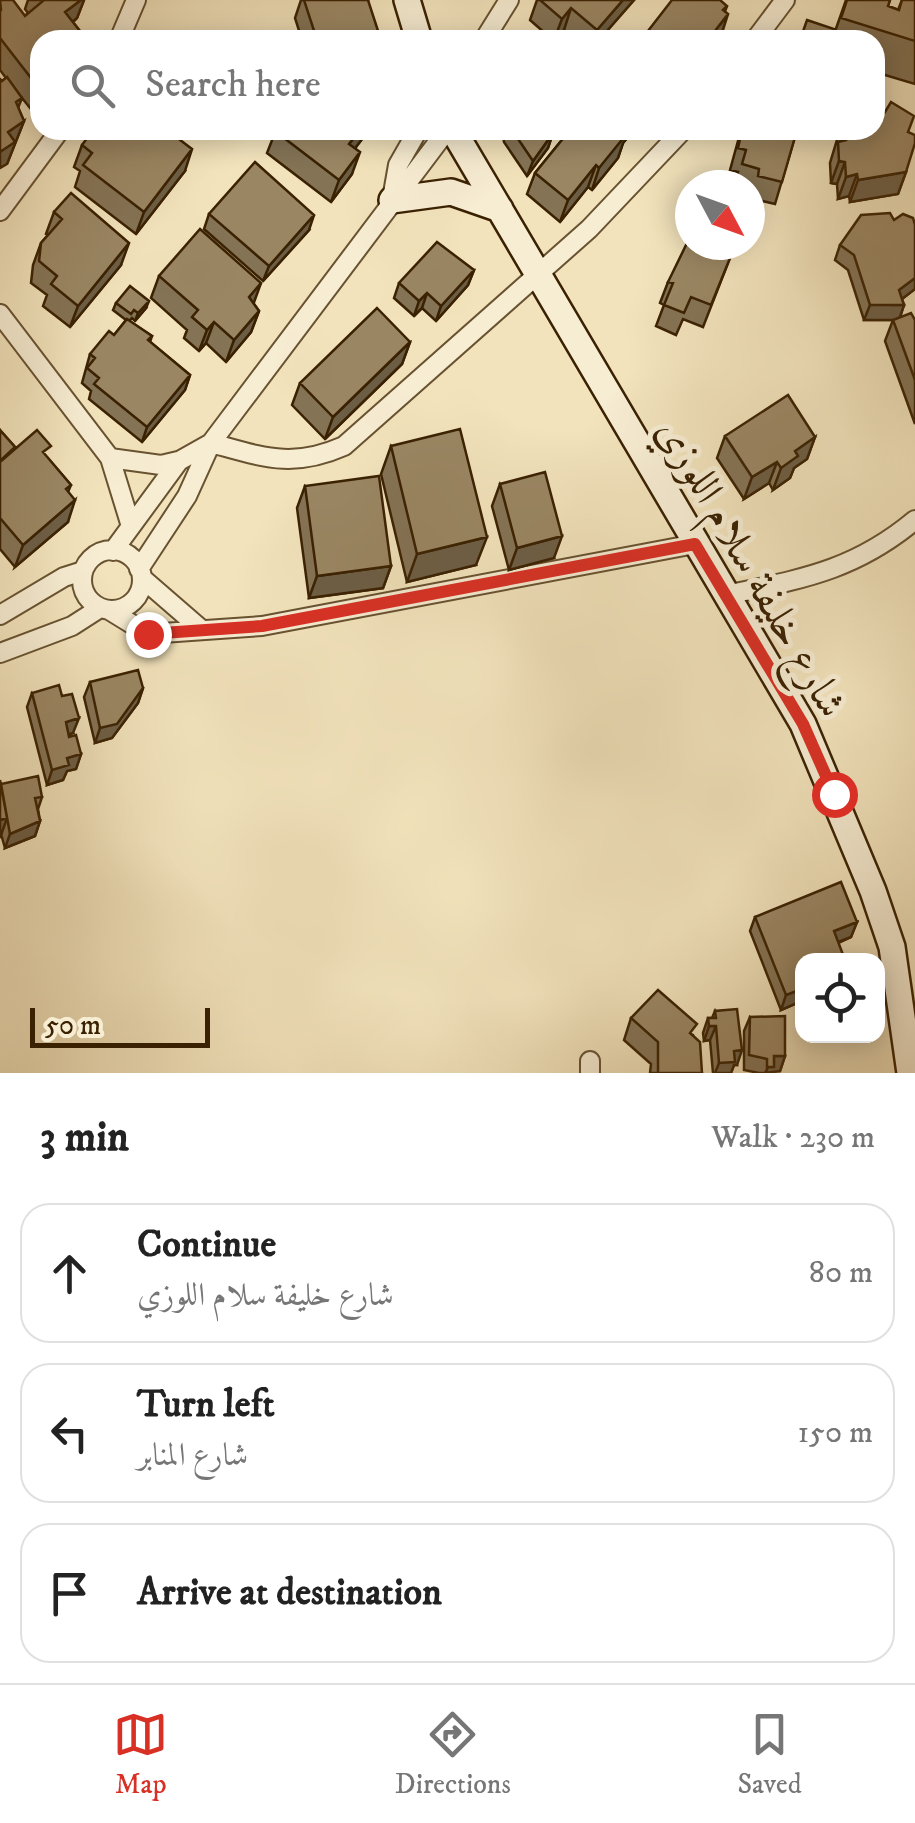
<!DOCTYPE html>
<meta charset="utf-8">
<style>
:root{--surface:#fff;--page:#f6f6f6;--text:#222;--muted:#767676;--line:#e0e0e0;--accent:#d93025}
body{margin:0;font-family:"IM FELL DW Pica",Amiri,serif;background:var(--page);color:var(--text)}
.controls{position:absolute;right:30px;bottom:30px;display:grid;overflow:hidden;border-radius:20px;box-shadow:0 5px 25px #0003}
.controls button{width:90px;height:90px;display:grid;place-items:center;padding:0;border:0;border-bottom:2px solid var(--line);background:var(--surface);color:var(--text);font:50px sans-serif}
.compass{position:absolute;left:675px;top:170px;width:90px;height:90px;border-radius:50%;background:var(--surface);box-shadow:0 5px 25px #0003;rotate:131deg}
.scale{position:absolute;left:30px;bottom:25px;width:180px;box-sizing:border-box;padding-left:10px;border:5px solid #3a2102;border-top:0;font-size:28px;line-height:35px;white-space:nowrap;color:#3a2102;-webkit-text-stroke:8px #f7edd3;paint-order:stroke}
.stop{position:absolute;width:30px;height:30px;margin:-22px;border:8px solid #d93025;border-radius:50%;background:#fff}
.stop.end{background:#d93025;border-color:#fff;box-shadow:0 2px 10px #0008}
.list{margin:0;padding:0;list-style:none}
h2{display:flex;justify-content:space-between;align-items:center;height:130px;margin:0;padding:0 40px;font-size:42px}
h2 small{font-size:32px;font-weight:400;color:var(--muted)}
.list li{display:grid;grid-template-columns:65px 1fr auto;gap:30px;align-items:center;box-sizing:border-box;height:140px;margin:0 20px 20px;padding:0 20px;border:2px solid var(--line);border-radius:30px}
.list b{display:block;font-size:38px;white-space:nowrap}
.list p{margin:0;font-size:32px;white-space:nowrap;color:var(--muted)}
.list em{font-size:32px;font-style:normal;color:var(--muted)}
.icon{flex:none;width:55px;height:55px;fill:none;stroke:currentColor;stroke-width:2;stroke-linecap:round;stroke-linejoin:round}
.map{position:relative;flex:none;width:915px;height:1073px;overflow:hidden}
.search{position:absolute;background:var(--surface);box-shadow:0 5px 25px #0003;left:30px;right:30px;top:30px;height:110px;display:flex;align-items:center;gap:25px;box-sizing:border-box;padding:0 35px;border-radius:30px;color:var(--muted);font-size:38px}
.sheet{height:610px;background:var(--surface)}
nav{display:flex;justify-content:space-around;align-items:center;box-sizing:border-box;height:140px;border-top:2px solid var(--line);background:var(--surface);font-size:28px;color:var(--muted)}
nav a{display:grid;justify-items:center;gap:5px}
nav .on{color:var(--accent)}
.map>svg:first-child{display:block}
</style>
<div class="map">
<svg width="915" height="1073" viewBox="0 0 915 1073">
<rect width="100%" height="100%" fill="#f2e3bc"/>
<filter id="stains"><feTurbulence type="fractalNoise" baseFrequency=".002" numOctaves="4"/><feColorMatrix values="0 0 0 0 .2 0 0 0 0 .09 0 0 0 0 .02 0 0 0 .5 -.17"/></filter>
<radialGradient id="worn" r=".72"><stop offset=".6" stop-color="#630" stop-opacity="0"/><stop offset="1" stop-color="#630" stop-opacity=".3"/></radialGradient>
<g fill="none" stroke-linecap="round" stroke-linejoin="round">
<defs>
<path id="street" d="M 119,40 L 136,0
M 484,40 L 509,0
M 755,40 L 785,0
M 392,199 L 398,165 L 418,130
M 0,211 L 60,130
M 0,314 L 110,458 L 130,523
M 211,443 C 263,457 292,469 344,446 L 589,229 L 683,130
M 110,458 L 161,465 L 178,461
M82 580a30 30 0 1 1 60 0a30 30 0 1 1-60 0Z
M 113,551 L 179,461 L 211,443
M 139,569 L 187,496 L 211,443 L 447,130
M 142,578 L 202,630
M 726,595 C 801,579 854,571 915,520
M 109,610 L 148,634 L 262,626 L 695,544
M 0,615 L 64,577 L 83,571
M 0,653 L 72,626 L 100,608
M 590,1073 L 590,1061"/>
<path id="secondary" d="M 407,0 L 419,40
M 453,130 L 803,724 L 873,891 L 892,947 L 910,1073
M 392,200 L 451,192 L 500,209"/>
</defs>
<use href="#street" stroke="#685230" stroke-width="22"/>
<use href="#secondary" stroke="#3a2102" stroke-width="30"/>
<use href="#street" stroke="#f7edd3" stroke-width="18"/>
<use href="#secondary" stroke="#f7edd3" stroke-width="25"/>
</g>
<path fill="#847355" stroke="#3a2102" stroke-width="2.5" d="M 0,0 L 25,16 L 28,13 L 25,9 L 28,0 L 84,0 L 77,18 L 73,22 L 83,35 L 81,40 L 40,40 L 40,98 L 30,108 L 22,98 L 18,108 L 24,121 L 7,164 L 2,81 L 6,78 L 0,70 Z
M 301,0 L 368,0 L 370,40 L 302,40 L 295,18 Z
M 537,0 L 634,0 L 599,40 L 575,40 L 564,30 L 553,40 L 530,20 Z
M 846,0 L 890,0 L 888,6 L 898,10 L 902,0 L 915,0 L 915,84 L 875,72 L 875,40 L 832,40 Z
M 276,130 L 366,130 L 362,139 L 355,148 L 352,174 L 331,202 L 267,153 Z
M 502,130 L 549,130 L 553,133 L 548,148 L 527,176 L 504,142 Z
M 570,130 L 634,130 L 623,143 L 618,158 L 592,190 L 588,187 L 560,222 L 527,194 L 535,173 Z
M 741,130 L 797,130 L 775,204 L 750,198 L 751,190 L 750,190 L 750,185 L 734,185 L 738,172 L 730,170 Z
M 840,130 L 908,132 L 906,172 L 898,194 L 850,202 L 849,196 L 838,199 L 837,184 L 831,183 L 830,163 Z
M 82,145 L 185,171 L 136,234 L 75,187 L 80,171 L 74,167 Z
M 54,212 L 121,265 L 70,327 L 43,306 L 47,295 L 31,283 L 33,265 L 41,243 L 48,235 L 46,234 Z
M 209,214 L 309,230 L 263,281 L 204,229 Z
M 894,220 L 915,225 L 915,289 L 902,299 L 904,305 L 900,317 L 915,320 L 915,424 L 885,341 L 893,320 L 864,320 L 848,270 L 835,260 L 840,245 Z
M 730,258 L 703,327 L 683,319 L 676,335 L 656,326 L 664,305 L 660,303 L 668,282 Z
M 474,270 L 468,285 L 436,321 L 422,308 L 414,316 L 394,298 L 399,283 Z
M 159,276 L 254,304 L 259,311 L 251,332 L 226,362 L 206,343 L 199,351 L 184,338 L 187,330 L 151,298 Z
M 116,303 L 146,308 L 135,321 L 132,318 L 129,321 L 152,336 L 150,342 L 190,375 L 185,390 L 142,442 L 89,399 L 91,391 L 82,383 L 90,354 L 114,335 L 126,320 L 113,310 Z
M 410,342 L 402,364 L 325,439 L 292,405 L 300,383 Z
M 0,430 L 15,447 L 47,457 L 71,485 L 68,492 L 68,522 L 15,567 L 0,549 Z
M 725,436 L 815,437 L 807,459 L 794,468 L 790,478 L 773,490 L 769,483 L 744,499 L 717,458 Z
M 391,446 L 476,565 L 407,582 L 381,474 Z
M 500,484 L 554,558 L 509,570 L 492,506 Z
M 305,486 L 391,566 L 383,588 L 309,598 L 297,508 Z
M 90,682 L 143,688 L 138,703 L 112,738 L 95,743 L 84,697 Z
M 32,693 L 73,733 L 69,734 L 81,754 L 76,769 L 67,771 L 63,780 L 47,785 L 27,707 Z
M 1,784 L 42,797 L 38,809 L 40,821 L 35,836 L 5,848 L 1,834 Z
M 755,917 L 857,922 L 851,937 L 802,960 L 802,1001 L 781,1010 L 750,931 Z
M 715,1011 L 737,1065 L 734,1065 L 731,1073 L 713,1073 L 710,1040 L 704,1041 L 703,1033 L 708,1018 L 712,1018 Z
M 750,1017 L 785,1056 L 780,1071 L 773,1071 L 772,1073 L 759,1073 L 744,1070 L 744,1031 Z
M 631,1018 L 693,1035 L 702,1073 L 650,1073 L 651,1064 L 624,1040 Z"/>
<path fill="#6c5e45" stroke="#3a2102" stroke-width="2.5" d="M 81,0 L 84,0 L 77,18 L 58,34 L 65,12 Z
M 623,0 L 634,0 L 599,40 L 593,40 L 597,30 Z
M 727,6 L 720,25 L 728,14 L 721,36 L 717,40 L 708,40 Z
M 571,8 L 564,30 L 554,40 L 562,19 Z
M 40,84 L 40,98 L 30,108 L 38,87 Z
M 24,121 L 7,164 L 0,168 L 0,152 L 8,132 Z
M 360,130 L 366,130 L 362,139 L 342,166 L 349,144 Z
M 624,130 L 634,130 L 623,143 L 618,158 L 592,190 L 599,168 Z
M 553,133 L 548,148 L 527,176 L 533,161 Z
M 192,149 L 185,171 L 136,234 L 144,212 Z
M 360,152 L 352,174 L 331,202 L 339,180 Z
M 839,161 L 845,162 L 837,184 L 831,183 Z
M 596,165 L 588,187 L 560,222 L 568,200 Z
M 906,172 L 898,194 L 850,202 L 858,180 Z
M 857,174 L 849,196 L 838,199 L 846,177 Z
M 314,215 L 309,230 L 263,281 L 269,266 Z
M 129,243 L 121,265 L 70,327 L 78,306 Z
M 474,270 L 468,285 L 436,321 L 441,306 Z
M 915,278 L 915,289 L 894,305 L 904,305 L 899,320 L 864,320 L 870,305 L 899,290 Z
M 261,283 L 253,305 L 249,297 Z
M 427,293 L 422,308 L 414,316 L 419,301 Z
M 149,301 L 146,308 L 135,321 L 138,313 Z
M 259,311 L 251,332 L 226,362 L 234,340 Z
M 214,322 L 206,343 L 199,351 L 207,330 Z
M 410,342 L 402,364 L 325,439 L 333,417 Z
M 190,375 L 185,390 L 142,442 L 147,427 Z
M 815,437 L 807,459 L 794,468 L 790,478 L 773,490 L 781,468 L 795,451 Z
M 777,462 L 769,483 L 744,499 L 752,477 Z
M 75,500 L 68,522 L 15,567 L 23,545 Z
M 562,536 L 554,558 L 509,570 L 517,548 Z
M 487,537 L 476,565 L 407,582 L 417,554 Z
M 391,566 L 383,588 L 309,598 L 317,576 Z
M 143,688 L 138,703 L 112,738 L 95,743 L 100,728 Z
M 79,718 L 73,733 L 60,737 L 66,722 Z
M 81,754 L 76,769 L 67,771 L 63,780 L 47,785 L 52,770 L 67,758 Z
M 7,818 L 0,838 L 0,820 Z
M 40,821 L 35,836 L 5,848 L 10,834 Z
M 857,922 L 851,937 L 828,946 L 834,931 Z
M 802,989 L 802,1001 L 781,1010 L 786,995 Z
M 709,1026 L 716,1026 L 710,1040 L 704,1041 Z
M 742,1050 L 737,1065 L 734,1065 L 731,1073 L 715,1073 L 719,1063 L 734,1051 Z
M 774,1056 L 785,1056 L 780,1071 L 765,1073 Z"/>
<path fill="#9a8663" stroke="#3a2102" stroke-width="2.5" d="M 0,0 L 13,0 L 25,16 L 43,1 L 42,0 L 81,0 L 65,12 L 83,35 L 76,40 L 40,40 L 40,84 L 38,87 L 0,38 L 0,11 L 1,10 Z
M 304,0 L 368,0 L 380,37 L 370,40 L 360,40 L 359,38 L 344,40 L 343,37 L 334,40 L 317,40 Z
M 540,0 L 623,0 L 597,30 L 571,8 L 562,19 Z
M 672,0 L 720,0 L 727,6 L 723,10 L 728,14 L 708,40 L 641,40 Z
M 847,0 L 890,0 L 888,6 L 899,10 L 902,0 L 915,0 L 915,41 L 841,18 Z
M 807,20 L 834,29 L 831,40 L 800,40 Z
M 7,77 L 22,98 L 16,102 L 24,121 L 8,132 L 15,142 L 0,152 L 0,79 L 2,81 Z
M 891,102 L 914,116 L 908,132 L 915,135 L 915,143 L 906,172 L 858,180 L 857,174 L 846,177 L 845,162 L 839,161 L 838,142 L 846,140 L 843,130 L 875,130 L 875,107 L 885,112 Z
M 93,130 L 167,130 L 192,149 L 144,212 L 83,165 L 92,153 L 82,145 Z
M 276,130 L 360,130 L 349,144 L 360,152 L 339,180 L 275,131 Z
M 512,130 L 549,130 L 553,133 L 533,161 Z
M 570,130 L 624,130 L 621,133 L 625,136 L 599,168 L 596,165 L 568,200 L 535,173 Z
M 742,130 L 797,130 L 782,182 L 758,176 L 759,169 L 742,164 L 746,150 L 738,148 Z
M 255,162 L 314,215 L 269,266 L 209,214 Z
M 71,193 L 129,243 L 78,306 L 51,284 L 57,276 L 39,261 L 41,243 L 62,219 L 54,212 Z
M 890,213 L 894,220 L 903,214 L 913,218 L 915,225 L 915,278 L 899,290 L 904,305 L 870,305 L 854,255 L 840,245 L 861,215 Z
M 200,229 L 261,283 L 249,297 L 259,311 L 234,340 L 214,322 L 207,330 L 192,317 L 198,310 L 159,276 Z
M 688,241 L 690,242 L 690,245 L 697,245 L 730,258 L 711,305 L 691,297 L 684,313 L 664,305 L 673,283 L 668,282 Z
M 437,242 L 474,270 L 441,306 L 427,293 L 419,301 L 399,283 Z
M 130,286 L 149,301 L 138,313 L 134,310 L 131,314 L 116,303 Z
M 377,308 L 410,342 L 333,417 L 300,383 Z
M 911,313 L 915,320 L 915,380 L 893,320 Z
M 127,319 L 152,336 L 148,340 L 190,375 L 147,427 L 94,384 L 99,378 L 87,368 L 95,358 L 90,354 L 109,331 L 114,335 Z
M 788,395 L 815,437 L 795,451 L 798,456 L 781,468 L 777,462 L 752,477 L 725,436 Z
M 460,429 L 487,537 L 417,554 L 391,446 Z
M 0,430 L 15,447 L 0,461 Z
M 37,430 L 51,446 L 43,452 L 71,485 L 66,489 L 75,500 L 23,545 L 0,518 L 0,462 Z
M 545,472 L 562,536 L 517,548 L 500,484 Z
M 379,476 L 391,566 L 317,576 L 305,486 Z
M 138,670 L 143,688 L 117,724 L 100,728 L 90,682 Z
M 59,685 L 62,696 L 72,694 L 79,718 L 66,722 L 69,737 L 76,735 L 81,754 L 67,758 L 69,765 L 52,770 L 32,693 Z
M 38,776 L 42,797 L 35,798 L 40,821 L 10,834 L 1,784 Z
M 0,780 L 7,818 L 0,820 Z
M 841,882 L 857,922 L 834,931 L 845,960 L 802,960 L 802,989 L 786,995 L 755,917 Z
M 878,973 L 881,995 L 878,995 Z
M 658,990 L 697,1024 L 690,1033 L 700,1042 L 702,1073 L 658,1073 L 658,1042 L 631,1018 Z
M 737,1009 L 742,1050 L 734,1051 L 735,1062 L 719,1063 L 716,1026 L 709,1026 L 708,1018 L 716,1018 L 715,1011 Z
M 785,1016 L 785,1056 L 774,1056 L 774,1067 L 767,1067 L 767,1059 L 749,1055 L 750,1017 Z"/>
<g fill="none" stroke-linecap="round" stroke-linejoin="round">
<path stroke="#d93025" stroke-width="12" d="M 148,634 L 262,626 L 695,544 L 803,724 L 834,794"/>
</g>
<g text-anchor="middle" stroke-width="10" stroke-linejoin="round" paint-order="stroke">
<g font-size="42" fill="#3a2102" stroke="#f7edd3">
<text transform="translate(753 567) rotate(60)" y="15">شارع خليفة سلام اللوزي</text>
</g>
</g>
<rect width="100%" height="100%" filter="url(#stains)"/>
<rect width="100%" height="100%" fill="url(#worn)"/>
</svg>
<div class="controls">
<button><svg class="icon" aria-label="locate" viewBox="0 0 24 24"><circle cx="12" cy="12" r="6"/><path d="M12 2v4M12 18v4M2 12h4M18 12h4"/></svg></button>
</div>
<svg class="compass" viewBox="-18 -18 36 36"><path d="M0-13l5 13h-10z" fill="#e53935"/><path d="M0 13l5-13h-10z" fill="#767676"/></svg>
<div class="scale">50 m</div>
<div class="stop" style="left:834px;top:794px"></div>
<div class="stop end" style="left:148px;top:634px"></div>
<div class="search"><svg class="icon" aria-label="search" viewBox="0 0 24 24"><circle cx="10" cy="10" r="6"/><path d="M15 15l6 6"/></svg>Search here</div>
</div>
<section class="sheet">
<h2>3 min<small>Walk · 230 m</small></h2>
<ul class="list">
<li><svg class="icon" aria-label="ahead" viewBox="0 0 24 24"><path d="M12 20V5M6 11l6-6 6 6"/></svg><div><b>Continue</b><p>شارع خليفة سلام اللوزي</p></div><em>80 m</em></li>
<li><svg class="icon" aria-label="left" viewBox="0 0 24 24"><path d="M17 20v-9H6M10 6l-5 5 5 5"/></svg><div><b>Turn left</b><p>شارع المنابر</p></div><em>150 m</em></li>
<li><svg class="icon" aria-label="arrive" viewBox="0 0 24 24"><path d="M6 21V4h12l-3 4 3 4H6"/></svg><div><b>Arrive at destination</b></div></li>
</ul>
</section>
<nav>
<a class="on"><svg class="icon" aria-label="map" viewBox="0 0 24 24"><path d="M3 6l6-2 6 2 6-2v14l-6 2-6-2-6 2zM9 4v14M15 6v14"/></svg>Map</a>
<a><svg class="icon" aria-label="directions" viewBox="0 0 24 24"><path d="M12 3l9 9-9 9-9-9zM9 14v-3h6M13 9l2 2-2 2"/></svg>Directions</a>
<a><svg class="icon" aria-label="saved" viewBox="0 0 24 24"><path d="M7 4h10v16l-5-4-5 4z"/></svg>Saved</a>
</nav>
